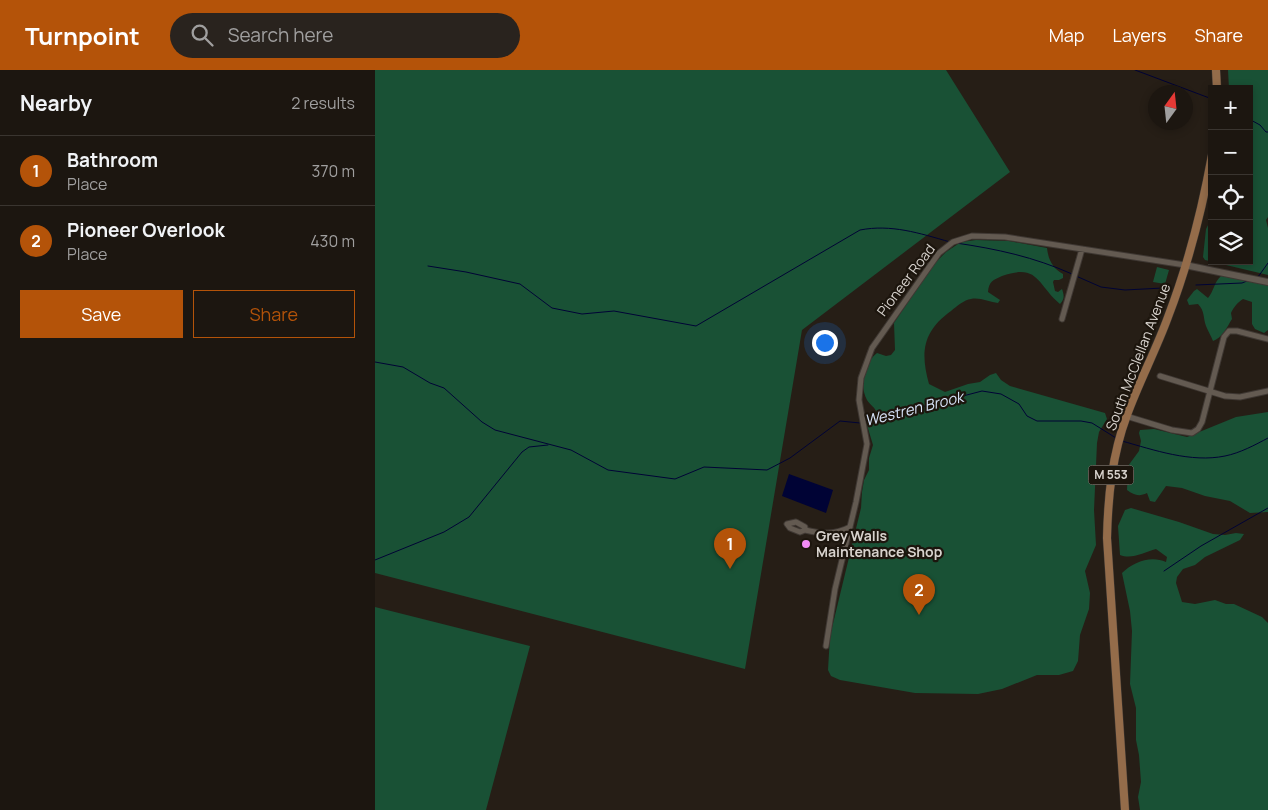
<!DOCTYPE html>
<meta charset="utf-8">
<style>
:root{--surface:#1c1610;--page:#29231e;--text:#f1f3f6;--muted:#a09f9f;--line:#3a3530;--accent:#b45309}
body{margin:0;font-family:Manrope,sans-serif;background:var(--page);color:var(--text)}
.controls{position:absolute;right:15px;top:15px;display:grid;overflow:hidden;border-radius:0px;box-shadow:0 2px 8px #0003}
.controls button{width:45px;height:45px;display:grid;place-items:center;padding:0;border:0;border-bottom:1px solid var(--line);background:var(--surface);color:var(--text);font:25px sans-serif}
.compass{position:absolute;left:773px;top:15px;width:45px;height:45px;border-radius:50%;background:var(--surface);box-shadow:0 2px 8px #0003;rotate:15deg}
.you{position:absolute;left:449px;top:272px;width:18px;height:18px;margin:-12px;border:4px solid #fff;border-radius:50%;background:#1a73e8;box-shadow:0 0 0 8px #1a73e833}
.badge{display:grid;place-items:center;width:32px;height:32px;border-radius:50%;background:var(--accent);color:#fff;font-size:16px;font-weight:700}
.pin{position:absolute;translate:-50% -41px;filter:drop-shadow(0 1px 2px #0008)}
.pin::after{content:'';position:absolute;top:26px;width:18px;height:15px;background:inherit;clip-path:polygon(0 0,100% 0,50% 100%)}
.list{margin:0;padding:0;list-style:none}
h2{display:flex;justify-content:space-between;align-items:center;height:65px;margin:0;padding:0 20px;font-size:21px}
h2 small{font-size:16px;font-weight:400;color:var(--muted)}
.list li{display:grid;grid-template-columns:32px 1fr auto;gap:15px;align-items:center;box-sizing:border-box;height:70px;padding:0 20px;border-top:1px solid var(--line)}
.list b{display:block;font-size:19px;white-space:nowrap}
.list p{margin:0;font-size:16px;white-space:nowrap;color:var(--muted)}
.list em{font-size:16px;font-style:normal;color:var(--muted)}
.actions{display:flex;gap:10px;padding:15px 20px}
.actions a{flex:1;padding:11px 0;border:1px solid var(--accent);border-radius:0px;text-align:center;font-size:18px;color:var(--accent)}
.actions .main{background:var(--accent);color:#fff}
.icon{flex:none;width:28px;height:28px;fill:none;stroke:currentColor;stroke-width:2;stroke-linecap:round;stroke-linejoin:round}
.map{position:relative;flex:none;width:893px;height:740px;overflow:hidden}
header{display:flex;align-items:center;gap:30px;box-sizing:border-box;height:70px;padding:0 25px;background:var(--accent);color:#fff}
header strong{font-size:24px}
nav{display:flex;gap:28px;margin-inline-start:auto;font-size:18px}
.search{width:350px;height:45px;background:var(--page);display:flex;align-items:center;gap:12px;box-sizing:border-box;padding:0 18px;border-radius:28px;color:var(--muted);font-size:19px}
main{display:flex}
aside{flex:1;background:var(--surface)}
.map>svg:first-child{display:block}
</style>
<header>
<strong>Turnpoint</strong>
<div class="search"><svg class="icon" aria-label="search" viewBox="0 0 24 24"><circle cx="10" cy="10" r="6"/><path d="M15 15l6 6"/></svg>Search here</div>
<nav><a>Map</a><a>Layers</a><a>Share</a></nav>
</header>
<main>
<aside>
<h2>Nearby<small>2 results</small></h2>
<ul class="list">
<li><span class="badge">1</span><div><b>Bathroom</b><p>Place</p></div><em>370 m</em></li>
<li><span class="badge">2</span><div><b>Pioneer Overlook</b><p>Place</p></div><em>430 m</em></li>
</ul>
<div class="actions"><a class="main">Save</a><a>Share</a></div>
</aside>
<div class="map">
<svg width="893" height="740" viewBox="0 0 893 740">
<rect width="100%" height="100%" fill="#261e16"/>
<path fill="#195135" d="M 0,0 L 571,0 L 635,102 L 427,260 L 370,599 L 0,503 Z
M 853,0 L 893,0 L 893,147 L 891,150 L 893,158 L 893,205 L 830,190 L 828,187 L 831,159 L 834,153 L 837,152 L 837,191 L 874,191 L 874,19 L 854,19 Z
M 601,170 L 634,171 L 672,178 C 673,189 678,199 688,204 L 688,208 L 684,210 L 679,210 L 678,212 L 680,221 L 683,222 L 687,219 C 689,225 690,229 685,234 C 662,215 664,193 627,206 C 618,210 614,211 613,222 L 625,230 L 623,233 C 615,232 604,227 596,229 C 589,230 582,236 576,241 C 548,261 545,282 554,314 L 570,322 L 593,314 L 605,312 L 615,305 L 621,303 L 626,310 L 635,316 L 730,343 L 732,349 L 724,362 L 722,373 L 719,440 L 721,475 L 710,501 L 715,523 L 714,539 L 705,565 L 703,591 L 698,601 L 684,605 L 662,605 L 627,619 L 603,624 L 540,623 L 465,610 L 456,606 L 453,600 L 455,566 L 486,438 L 487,422 L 489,410 L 494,400 L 494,388 L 498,375 L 492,355 L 495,349 L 502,343 C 500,337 495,335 492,330 C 484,315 489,293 502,283 L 511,286 L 516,285 L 520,280 L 519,253 L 558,195 L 571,182 L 586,172 Z
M 782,197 L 794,200 L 790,214 L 778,212 Z
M 846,206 L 866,209 L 893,215 L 893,260 L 889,263 L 880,259 L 877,254 L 877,232 L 868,229 C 862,233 859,237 856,243 L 857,249 C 852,257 847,268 838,271 C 836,266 833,261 831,256 C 828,248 830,241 823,234 L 814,235 L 812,230 L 819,221 L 822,219 L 833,228 C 839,221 839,212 846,206 Z
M 893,342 L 893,442 L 875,443 L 855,431 L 830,426 L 807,418 L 791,416 L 780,432 L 775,431 L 772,423 C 764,427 759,425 752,420 L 753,396 L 764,381 L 766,371 L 764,363 L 765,360 L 779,359 L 812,367 L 861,347 Z
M 756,438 L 804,452 L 838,464 L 850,465 L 861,463 L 869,464 L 865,470 L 830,487 L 820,495 L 808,499 L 802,507 L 801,513 L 807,532 L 820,534 L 840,530 L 851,534 L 859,534 L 887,547 L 893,553 L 893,740 L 765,740 L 763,727 L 766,712 L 764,685 L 761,670 L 761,638 L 755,614 L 757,561 L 755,541 L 747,503 C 758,492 776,485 791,492 L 792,487 L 781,479 C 769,482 757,490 745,485 L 743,456 L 750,440 Z
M 0,537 L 155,576 L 111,740 L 0,740 Z"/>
<path fill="#000335" d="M 414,404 L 458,420 L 451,443 L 407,426 Z"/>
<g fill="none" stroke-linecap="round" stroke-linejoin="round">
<path stroke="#000335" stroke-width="1" d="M 760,0 L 837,29
M 874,49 L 885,55 L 891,62 L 893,62
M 581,173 C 622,179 659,187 697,204
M 53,196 L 91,202 L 145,214 L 177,238 L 207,244 L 239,241 L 321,256 L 485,160 C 516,154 544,163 575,172
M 701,206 L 726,217 L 750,220 L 788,218
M 883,207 L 893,193
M 821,215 L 867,213 L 872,211
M 0,292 L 28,297 L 55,313 L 69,318 L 107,352 L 120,360 L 196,380 L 233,400 L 300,409 L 329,397 L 392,400 L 415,388 L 465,351 L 485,353
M 489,352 L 607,321 L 626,324 L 644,334 L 652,346 L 662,351 L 706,351 L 717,353 L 741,368
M 747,371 C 779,380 816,393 850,386 C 865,383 880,375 893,368
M 0,490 L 69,462 L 94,447 L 147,382 L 154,377 L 173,375
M 789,501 L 826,476 L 893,438"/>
<defs>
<path id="minor" d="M 687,249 L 707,179
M 785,306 L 850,326 L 865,327 L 893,321
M 751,346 L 797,360 L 817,363 L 823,359 L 827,352 L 849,267 L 854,261 L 862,261 L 893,269
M 430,460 L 425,462 L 415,458 L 412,454 L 421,452 L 430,457 L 430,460 C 446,464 460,465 475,457
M 451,576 L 460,519 L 481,432 L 492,374 L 484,330 L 486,308 L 497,278 L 564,183 L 578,172 L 597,166 L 630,167 L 810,195"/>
<path id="tertiary" d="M 810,195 L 893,212"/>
<path id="primary" d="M 841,0 L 842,19
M 750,740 L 732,468 C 733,426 737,385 752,345 C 764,312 781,280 793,247 C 813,195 827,140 837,85"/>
</defs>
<use href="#minor" stroke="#3f3833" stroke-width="7"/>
<use href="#tertiary" stroke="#3f3833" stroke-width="8"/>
<use href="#primary" stroke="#3f3833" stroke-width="9"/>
<use href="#minor" stroke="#635a51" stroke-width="5"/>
<use href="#tertiary" stroke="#635a51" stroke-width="6"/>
<use href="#primary" stroke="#946c4a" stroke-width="8"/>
</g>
<circle fill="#f18af4" stroke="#1c150d" stroke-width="2" cx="431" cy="474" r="5"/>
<g text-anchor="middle" stroke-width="4.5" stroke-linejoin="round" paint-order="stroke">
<rect fill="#1c150d" stroke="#9f9993" stroke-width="1" x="713.5" y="395.5" width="45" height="19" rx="4"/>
<g font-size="12" font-weight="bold" fill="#d7d2cd">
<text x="736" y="409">M 553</text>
</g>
<g font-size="14" fill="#d7d2cd" stroke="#1c150d">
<text transform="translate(531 210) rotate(-53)" y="5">Pioneer Road</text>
<text transform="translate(763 287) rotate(-69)" y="5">South McClellan Avenue</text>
</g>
<g font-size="14" font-weight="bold" fill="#d7d2cd" stroke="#1c150d" text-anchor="start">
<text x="441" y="471">Grey Walls<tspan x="441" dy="16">Maintenance Shop</tspan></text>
</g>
<g font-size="15" font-style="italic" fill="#d6e2f7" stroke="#1c150d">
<text transform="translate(539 339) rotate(-14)" y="5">Westren Brook</text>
</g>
</g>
</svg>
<div class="controls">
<button>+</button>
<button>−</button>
<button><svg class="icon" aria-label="locate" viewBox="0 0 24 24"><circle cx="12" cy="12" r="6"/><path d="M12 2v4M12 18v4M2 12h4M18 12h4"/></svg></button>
<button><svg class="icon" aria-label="layers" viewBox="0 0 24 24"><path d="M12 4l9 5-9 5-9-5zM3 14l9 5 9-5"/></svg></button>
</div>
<svg class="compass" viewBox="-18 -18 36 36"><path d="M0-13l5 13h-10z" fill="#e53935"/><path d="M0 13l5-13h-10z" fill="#a09f9f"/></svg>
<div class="you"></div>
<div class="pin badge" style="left:355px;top:499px">1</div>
<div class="pin badge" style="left:544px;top:545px">2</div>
</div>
</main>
